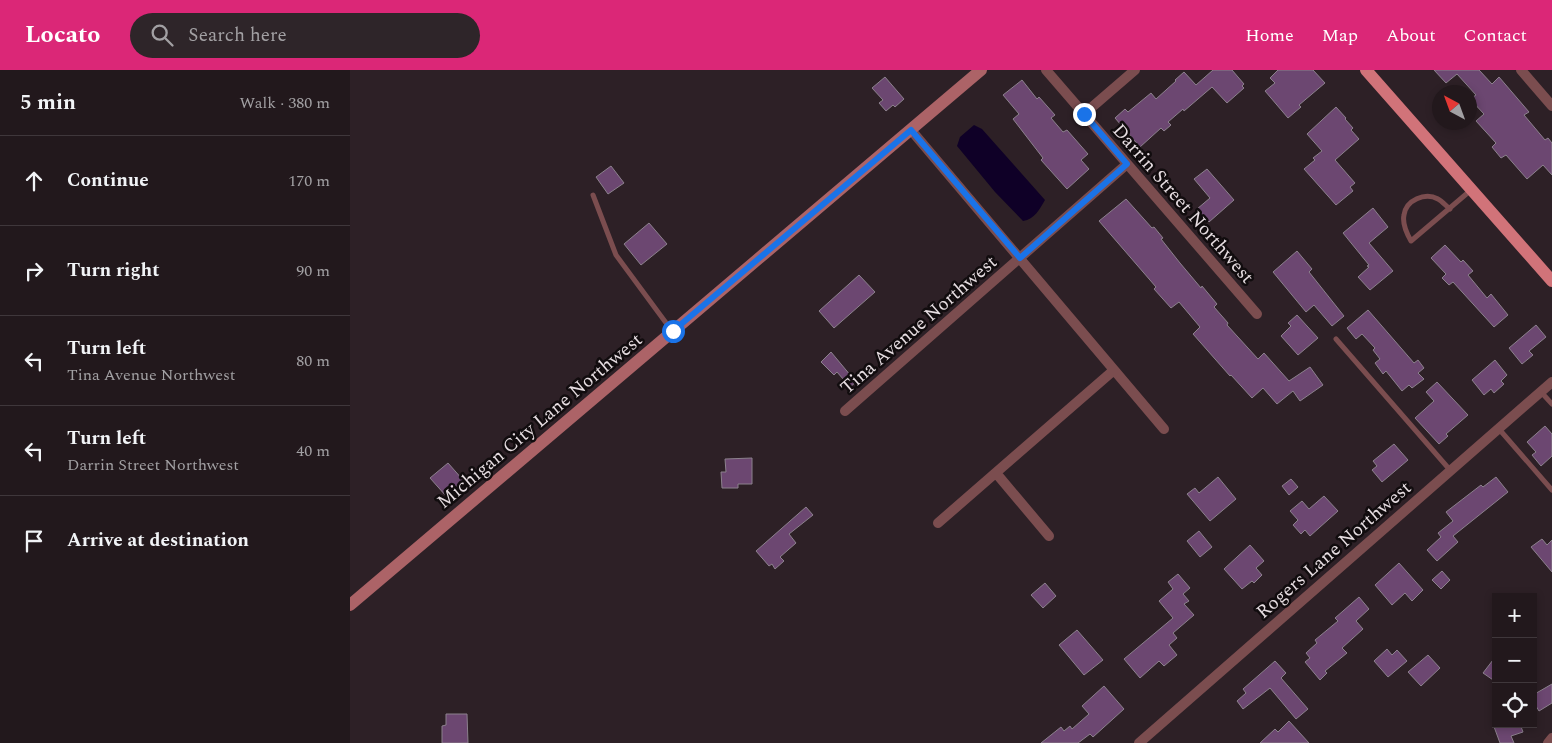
<!DOCTYPE html>
<meta charset="utf-8">
<style>
:root{--surface:#22181c;--page:#2e2529;--text:#f1f3f6;--muted:#a2a0a3;--line:#3f373b;--accent:#db2777}
body{margin:0;font-family:Spectral,serif;background:var(--page);color:var(--text)}
.controls{position:absolute;right:15px;bottom:15px;display:grid;overflow:hidden;border-radius:0px;box-shadow:0 2px 8px #0003}
.controls button{width:45px;height:45px;display:grid;place-items:center;padding:0;border:0;border-bottom:1px solid var(--line);background:var(--surface);color:var(--text);font:25px sans-serif}
.compass{position:absolute;left:1082px;top:15px;width:45px;height:45px;border-radius:50%;background:var(--surface);box-shadow:0 2px 8px #0003;rotate:319deg}
.stop{position:absolute;width:15px;height:15px;margin:-11px;border:4px solid #1a73e8;border-radius:50%;background:#fff}
.stop.end{background:#1a73e8;border-color:#fff;box-shadow:0 1px 5px #0008}
.list{margin:0;padding:0;list-style:none}
h2{display:flex;justify-content:space-between;align-items:center;height:65px;margin:0;padding:0 20px;font-size:21px}
h2 small{font-size:16px;font-weight:400;color:var(--muted)}
.list li{display:grid;grid-template-columns:32px 1fr auto;gap:15px;align-items:center;box-sizing:border-box;height:90px;padding:0 20px;border-top:1px solid var(--line)}
.list b{display:block;font-size:19px;white-space:nowrap}
.list p{margin:0;font-size:16px;white-space:nowrap;color:var(--muted)}
.list em{font-size:16px;font-style:normal;color:var(--muted)}
.icon{flex:none;width:28px;height:28px;fill:none;stroke:currentColor;stroke-width:2;stroke-linecap:round;stroke-linejoin:round}
.map{position:relative;flex:none;width:1202px;height:673px;overflow:hidden}
header{display:flex;align-items:center;gap:30px;box-sizing:border-box;height:70px;padding:0 25px;background:var(--accent);color:#fff}
header strong{font-size:24px}
nav{display:flex;gap:28px;margin-inline-start:auto;font-size:18px}
.search{width:350px;height:45px;background:var(--page);display:flex;align-items:center;gap:12px;box-sizing:border-box;padding:0 18px;border-radius:28px;color:var(--muted);font-size:19px}
main{display:flex}
aside{flex:1;background:var(--surface)}
.map>svg:first-child{display:block}
</style>
<header>
<strong>Locato</strong>
<div class="search"><svg class="icon" aria-label="search" viewBox="0 0 24 24"><circle cx="10" cy="10" r="6"/><path d="M15 15l6 6"/></svg>Search here</div>
<nav><a>Home</a><a>Map</a><a>About</a><a>Contact</a></nav>
</header>
<main>
<aside>
<h2>5 min<small>Walk · 380 m</small></h2>
<ul class="list">
<li><svg class="icon" aria-label="ahead" viewBox="0 0 24 24"><path d="M12 20V5M6 11l6-6 6 6"/></svg><div><b>Continue</b></div><em>170 m</em></li>
<li><svg class="icon" aria-label="right" viewBox="0 0 24 24"><path d="M7 20v-9h11M14 6l5 5-5 5"/></svg><div><b>Turn right</b></div><em>90 m</em></li>
<li><svg class="icon" aria-label="left" viewBox="0 0 24 24"><path d="M17 20v-9H6M10 6l-5 5 5 5"/></svg><div><b>Turn left</b><p>Tina Avenue Northwest</p></div><em>80 m</em></li>
<li><svg class="icon" aria-label="left" viewBox="0 0 24 24"><path d="M17 20v-9H6M10 6l-5 5 5 5"/></svg><div><b>Turn left</b><p>Darrin Street Northwest</p></div><em>40 m</em></li>
<li><svg class="icon" aria-label="arrive" viewBox="0 0 24 24"><path d="M6 21V4h12l-3 4 3 4H6"/></svg><div><b>Arrive at destination</b></div></li>
</ul>
</aside>
<div class="map">
<svg width="1202" height="673" viewBox="0 0 1202 673">
<rect width="100%" height="100%" fill="#2d2026"/>
<path fill="#0f0027" d="M 624,55 L 632,59 L 695,130 C 689,140 685,149 673,151 L 645,122 L 607,76 L 610,67 Z"/>
<path fill="#6c4771" stroke="#8c818d" d="M 863,0 L 882,0 L 894,14 L 892,16 L 894,18 L 877,33 L 862,17 L 834,41 L 833,39 L 818,52 L 821,55 L 814,61 L 811,58 L 790,77 L 765,48 L 775,39 L 778,42 L 801,23 L 806,29 L 826,11 L 825,10 L 834,2 L 846,15 Z
M 928,0 L 963,0 L 975,13 L 949,35 L 951,37 L 938,48 L 915,21 L 925,13 L 920,8 Z
M 1084,0 L 1129,0 L 1142,14 L 1149,7 L 1179,42 L 1174,45 L 1195,70 L 1198,68 L 1202,73 L 1202,105 L 1193,95 L 1177,109 L 1156,85 L 1151,88 L 1142,77 L 1146,73 L 1126,51 L 1134,44 L 1120,29 L 1126,25 L 1107,4 L 1096,13 Z
M 535,7 L 554,29 L 545,37 L 543,35 L 536,41 L 529,33 L 533,30 L 522,18 Z
M 672,10 L 687,29 L 689,27 L 705,45 L 701,48 L 713,62 L 717,60 L 738,84 L 731,90 L 739,99 L 717,119 L 691,90 L 693,88 L 663,49 L 669,44 L 653,25 Z
M 986,37 L 996,48 L 995,49 L 1003,58 L 1001,60 L 1009,69 L 985,90 L 1005,113 L 1000,117 L 1003,121 L 986,135 L 954,99 L 965,90 L 963,88 L 972,81 L 957,64 Z
M 261,96 L 274,113 L 258,124 L 246,107 Z
M 857,99 L 884,130 L 859,152 L 847,139 L 860,128 L 844,109 Z
M 776,129 L 802,158 L 804,157 L 813,168 L 811,169 L 830,193 L 851,218 L 852,216 L 867,234 L 864,237 L 878,253 L 877,255 L 908,289 L 914,283 L 939,311 L 960,297 L 973,315 L 950,331 L 943,321 L 927,334 L 913,318 L 902,328 L 881,305 L 880,306 L 843,264 L 850,257 L 829,232 L 821,238 L 804,219 L 806,217 L 749,151 Z
M 1023,138 L 1038,157 L 1019,173 L 1043,201 L 1020,220 L 1008,207 L 1019,197 L 1017,196 L 1019,195 L 993,163 Z
M 299,153 L 317,174 L 291,195 L 274,174 Z
M 1095,175 L 1111,192 L 1113,190 L 1123,201 L 1118,205 L 1137,228 L 1141,224 L 1158,245 L 1144,257 L 1103,212 L 1099,215 L 1092,208 L 1096,204 L 1081,188 Z
M 947,181 L 962,199 L 959,202 L 994,246 L 982,256 L 964,235 L 956,242 L 923,202 Z
M 509,205 L 525,222 L 484,258 L 469,241 Z
M 1018,240 L 1064,293 L 1068,290 L 1074,298 L 1068,303 L 1074,309 L 1062,318 L 1059,315 L 1052,321 L 1036,301 L 1033,304 L 1025,293 L 1030,289 L 1023,280 L 1025,278 L 1012,264 L 1006,269 L 997,258 Z
M 947,245 L 968,268 L 948,285 L 931,266 L 941,256 L 938,253 Z
M 1186,255 L 1196,267 L 1179,281 L 1183,285 L 1172,294 L 1159,278 Z
M 481,282 L 506,312 L 500,317 L 487,302 L 484,305 L 471,292 Z
M 1145,290 L 1157,305 L 1151,311 L 1154,314 L 1144,323 L 1141,319 L 1134,325 L 1122,310 Z
M 1087,312 L 1118,345 L 1096,364 L 1098,366 L 1089,374 L 1065,348 L 1084,331 L 1076,322 Z
M 1195,356 L 1202,364 L 1202,386 L 1191,396 L 1182,385 L 1186,382 L 1177,372 Z
M 1044,374 L 1058,390 L 1032,412 L 1022,400 L 1027,396 L 1023,391 Z
M 402,388 L 402,414 L 388,414 L 388,418 L 372,418 L 371,402 L 376,402 L 375,389 Z
M 98,393 L 113,410 L 96,426 L 80,408 Z
M 868,407 L 886,429 L 860,451 L 837,424 L 845,418 L 849,423 Z
M 1146,407 L 1158,422 L 1103,466 L 1108,472 L 1087,491 L 1077,480 L 1091,467 L 1088,463 L 1103,451 L 1096,442 L 1131,415 L 1133,417 Z
M 941,409 L 948,417 L 939,425 L 932,416 Z
M 974,426 L 988,441 L 960,466 L 955,460 L 951,464 L 943,455 L 948,450 L 940,441 L 952,431 L 959,439 Z
M 456,437 L 463,445 L 439,464 L 446,473 L 430,487 L 434,491 L 425,499 L 422,494 L 419,496 L 406,481 Z
M 849,461 L 862,477 L 850,487 L 837,471 Z
M 1192,469 L 1197,475 L 1202,470 L 1202,502 L 1181,477 Z
M 900,475 L 914,491 L 906,498 L 912,505 L 904,513 L 902,511 L 892,519 L 874,499 Z
M 1049,493 L 1073,520 L 1062,531 L 1055,523 L 1042,535 L 1025,515 Z
M 1092,501 L 1100,510 L 1091,519 L 1082,510 Z
M 828,504 L 840,518 L 833,524 L 839,531 L 834,534 L 844,545 L 823,563 L 827,568 L 819,575 L 827,585 L 814,596 L 809,591 L 790,608 L 774,589 L 823,548 L 809,531 L 823,519 L 818,512 Z
M 695,513 L 706,526 L 693,538 L 681,525 Z
M 1009,527 L 1019,539 L 1006,551 L 1013,559 L 992,578 L 997,583 L 975,601 L 977,603 L 970,610 L 955,592 L 960,588 L 956,583 L 967,573 L 965,570 L 988,551 L 985,548 Z
M 727,560 L 753,590 L 734,605 L 709,575 Z
M 1037,579 L 1042,585 L 1047,580 L 1057,591 L 1038,607 L 1024,591 Z
M 1078,585 L 1090,598 L 1071,616 L 1058,602 Z
M 1146,586 L 1146,612 L 1133,603 Z
M 925,591 L 936,603 L 931,608 L 958,639 L 946,649 L 920,618 L 893,639 L 887,631 L 896,623 L 893,619 Z
M 1202,614 L 1202,633 L 1189,641 L 1183,631 L 1183,625 Z
M 754,616 L 774,639 L 743,667 L 740,664 L 728,673 L 691,673 L 711,657 L 714,661 L 720,656 L 722,659 L 739,644 L 732,636 Z
M 96,644 L 117,644 L 118,673 L 92,673 L 92,656 L 96,655 Z
M 939,651 L 959,673 L 910,673 L 925,659 L 928,662 Z
M 1143,654 L 1170,654 L 1173,662 L 1161,666 L 1164,673 L 1150,673 Z"/>
<g fill="none" stroke-linecap="round" stroke-linejoin="round">
<path stroke="#7b4d4f" stroke-width="5" d="M 243,125 L 266,185 L 322,261
M 1100,139 C 1096,136 1092,131 1088,129 C 1075,122 1056,130 1054,145 C 1052,154 1057,164 1061,171 C 1081,154 1101,137 1121,120
M 986,269 L 1100,400
M 1191,322 L 1202,334
M 1149,359 L 1202,420"/>
<path stroke="#7b4d4f" stroke-width="10" d="M 696,0 L 907,244
M 1171,0 L 1202,36
M 734,44 L 785,0
M 561,60 L 814,359
M 495,341 L 777,94
M 646,403 L 699,466
M 588,453 L 764,300
M 789,673 L 1202,312
M 1198,673 L 1202,668"/>
<path stroke="#ac6367" stroke-width="12" d="M 0,535 L 631,0"/>
<path stroke="#d17379" stroke-width="12" d="M 1016,0 L 1202,211"/>
</g>
<g fill="none" stroke-linecap="round" stroke-linejoin="round">
<path stroke="#1a73e8" stroke-width="6" d="M 323,261 L 561,60 L 670,188 L 777,94 L 734,44"/>
</g>
<g text-anchor="middle" stroke-width="5" stroke-linejoin="round" paint-order="stroke">
<g font-size="19" fill="#e6dde1" stroke="#110c0e">
<text transform="translate(834 133) rotate(49)" y="7">Darrin Street Northwest</text>
<text transform="translate(568 254) rotate(-41)" y="7">Tina Avenue Northwest</text>
<text transform="translate(189 350) rotate(-40)" y="7">Michigan City Lane Northwest</text>
<text transform="translate(983 479) rotate(-41)" y="7">Rogers Lane Northwest</text>
</g>
</g>
</svg>
<div class="controls">
<button>+</button>
<button>−</button>
<button><svg class="icon" aria-label="locate" viewBox="0 0 24 24"><circle cx="12" cy="12" r="6"/><path d="M12 2v4M12 18v4M2 12h4M18 12h4"/></svg></button>
</div>
<svg class="compass" viewBox="-18 -18 36 36"><path d="M0-13l5 13h-10z" fill="#e53935"/><path d="M0 13l5-13h-10z" fill="#a2a0a3"/></svg>
<div class="stop" style="left:323px;top:261px"></div>
<div class="stop end" style="left:734px;top:44px"></div>
</div>
</main>
